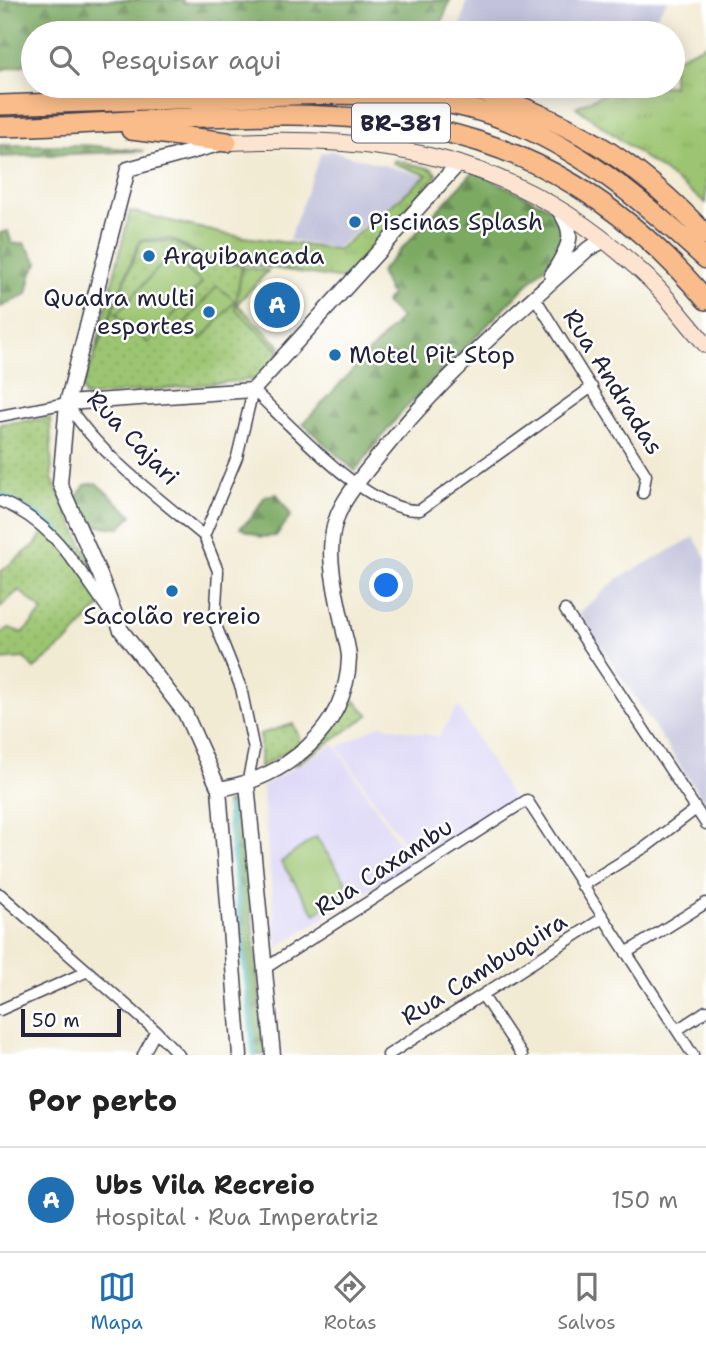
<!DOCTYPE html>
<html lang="pt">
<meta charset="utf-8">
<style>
:root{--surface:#fff;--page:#f2f2f2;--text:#222;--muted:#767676;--line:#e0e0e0;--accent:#1f6fb2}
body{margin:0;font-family:"Shantell Sans",sans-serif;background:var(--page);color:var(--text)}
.scale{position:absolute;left:21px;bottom:18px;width:100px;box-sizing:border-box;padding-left:7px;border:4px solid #22223b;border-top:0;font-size:19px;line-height:24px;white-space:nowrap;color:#22223b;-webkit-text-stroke:5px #fff;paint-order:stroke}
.you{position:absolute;left:387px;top:586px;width:24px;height:24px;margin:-18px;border:5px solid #fff;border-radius:50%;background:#1a73e8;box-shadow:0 0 0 10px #1a73e833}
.badge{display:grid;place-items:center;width:46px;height:46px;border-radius:50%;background:var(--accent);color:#fff;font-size:23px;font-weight:700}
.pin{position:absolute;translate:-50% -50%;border:4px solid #fff;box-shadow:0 2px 7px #0006}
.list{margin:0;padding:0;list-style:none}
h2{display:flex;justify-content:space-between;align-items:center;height:91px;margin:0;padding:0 28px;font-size:30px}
h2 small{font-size:23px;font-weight:400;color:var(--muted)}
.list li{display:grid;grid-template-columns:46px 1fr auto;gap:21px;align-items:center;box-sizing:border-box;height:105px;padding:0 28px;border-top:2px solid var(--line)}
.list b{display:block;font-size:26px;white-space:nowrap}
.list p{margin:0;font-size:23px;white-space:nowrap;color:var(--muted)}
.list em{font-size:23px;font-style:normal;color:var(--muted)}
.icon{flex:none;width:38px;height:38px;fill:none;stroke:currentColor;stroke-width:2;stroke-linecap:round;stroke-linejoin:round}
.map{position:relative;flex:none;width:706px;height:1055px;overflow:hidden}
.search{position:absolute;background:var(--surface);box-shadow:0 4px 18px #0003;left:21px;right:21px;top:21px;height:77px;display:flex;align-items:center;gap:18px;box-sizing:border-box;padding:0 24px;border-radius:38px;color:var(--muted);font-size:26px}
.sheet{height:196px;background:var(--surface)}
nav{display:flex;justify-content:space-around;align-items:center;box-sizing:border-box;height:98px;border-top:2px solid var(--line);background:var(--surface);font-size:19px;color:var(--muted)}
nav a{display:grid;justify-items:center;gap:4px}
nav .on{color:var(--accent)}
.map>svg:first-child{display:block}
</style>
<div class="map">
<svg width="706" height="1055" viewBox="0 0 706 1055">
<defs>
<pattern id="grass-tufts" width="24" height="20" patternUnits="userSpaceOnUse" patternTransform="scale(1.75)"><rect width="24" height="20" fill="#9cc571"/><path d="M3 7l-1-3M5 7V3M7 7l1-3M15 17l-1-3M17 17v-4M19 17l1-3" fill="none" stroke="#86a963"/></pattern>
<pattern id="forest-firs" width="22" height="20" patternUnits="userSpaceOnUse" patternTransform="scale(1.75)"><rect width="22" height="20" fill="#7daa63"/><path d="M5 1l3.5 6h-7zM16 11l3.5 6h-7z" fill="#668a53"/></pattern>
<pattern id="park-dots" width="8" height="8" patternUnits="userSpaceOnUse" patternTransform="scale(1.75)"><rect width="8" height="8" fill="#9cc571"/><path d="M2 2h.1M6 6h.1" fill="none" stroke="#86a963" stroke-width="1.8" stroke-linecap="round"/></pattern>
</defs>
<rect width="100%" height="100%" fill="#fff"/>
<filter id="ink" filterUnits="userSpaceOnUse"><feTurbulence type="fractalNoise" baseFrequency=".0143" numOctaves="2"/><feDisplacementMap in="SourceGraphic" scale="14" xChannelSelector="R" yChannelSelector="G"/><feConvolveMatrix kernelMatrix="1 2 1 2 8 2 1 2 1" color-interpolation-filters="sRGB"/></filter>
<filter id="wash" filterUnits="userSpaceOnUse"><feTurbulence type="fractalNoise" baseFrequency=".00686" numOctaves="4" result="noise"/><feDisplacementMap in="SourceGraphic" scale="28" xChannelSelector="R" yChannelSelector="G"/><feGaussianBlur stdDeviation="1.57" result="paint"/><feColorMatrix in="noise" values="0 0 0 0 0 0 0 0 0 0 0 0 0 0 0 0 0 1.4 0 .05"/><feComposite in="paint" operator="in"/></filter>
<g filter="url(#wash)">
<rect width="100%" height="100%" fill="#f2ebd4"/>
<path fill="#dcd6f6" d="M 458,706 L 514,801 L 417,862 L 338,747 L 380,725 L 439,737 Z
M 334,744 L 412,863 L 277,947 L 262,787 Z"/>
<path fill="#c2c2dc" d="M 467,0 L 668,0 L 644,33 L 459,33 Z
M 332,151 L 424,176 L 336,248 L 289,240 L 321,153 Z
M 694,537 L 706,558 L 706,805 L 579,613 L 619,578 Z"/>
<path fill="url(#grass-tufts)" stroke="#5f7456" stroke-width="2" d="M 706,44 L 706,203 L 576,107 L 620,86 L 673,86 L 673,60 Z
M 395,160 L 432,169 L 437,175 L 343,279 L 208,258 L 171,239 L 140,240 L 94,356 L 130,211 L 224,234 L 338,250 L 427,175 L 393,163 Z
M 242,267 L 268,271 L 237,304 L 281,347 L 278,350 L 235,309 Z"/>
<path fill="url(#forest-firs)" stroke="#50664f" stroke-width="2" d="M 0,0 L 183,0 L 183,3 L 450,0 L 438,33 L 33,33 L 33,63 L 0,70 Z
M 0,145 L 85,145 L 144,151 L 0,157 Z
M 474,171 L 560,213 L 562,249 L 400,414 L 355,471 L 303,424 L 401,318 L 385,303 L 391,296 L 380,272 Z
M 8,231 L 12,244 L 24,243 L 38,263 L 32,272 L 27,294 L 1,307 L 0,233 Z
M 96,483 L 132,515 L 120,528 L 85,525 L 71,506 L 85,485 Z
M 277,494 L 291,515 L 276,536 L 261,537 L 240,528 L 252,517 L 265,496 Z
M 240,801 L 266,1055 L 254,1055 L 226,803 Z"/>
<path fill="url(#park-dots)" stroke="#5f7456" stroke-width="2" d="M 141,241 L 174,242 L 207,260 L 242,266 L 235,309 L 281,353 L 257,379 L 85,397 L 82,387 Z
M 50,418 L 52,479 L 107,598 L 69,640 L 34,669 L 24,658 L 0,660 L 0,634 L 9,628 L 23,633 L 43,611 L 19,590 L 0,607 L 0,572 L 36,544 L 45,528 L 0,502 L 0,424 Z
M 352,698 L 369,715 L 294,766 L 343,699 Z
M 293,724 L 299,737 L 298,745 L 260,767 L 260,734 Z"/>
<path fill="#9cc571" stroke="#5f7456" stroke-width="2" d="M 170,255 L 202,283 L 148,343 L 116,315 Z
M 217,286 L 235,301 L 202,339 L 184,324 Z
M 316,837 L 351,889 L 315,914 L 281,862 Z"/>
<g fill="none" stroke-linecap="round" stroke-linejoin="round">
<path stroke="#56c2cf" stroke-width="4.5" d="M 0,494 C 41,515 51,519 80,556
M 228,807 L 254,1055"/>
</g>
</g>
<g filter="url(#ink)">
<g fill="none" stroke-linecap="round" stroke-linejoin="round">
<defs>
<path id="minor" d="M 534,296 L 646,475 L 643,493
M 0,416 L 67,403 C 95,451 161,500 204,536
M 0,501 C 56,524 77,568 111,614
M 565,610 L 706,824
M 247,784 L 254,750 L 241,688 L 215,623 L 218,571 L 204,536 L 237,457 L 253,390 C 291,425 368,513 420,510 L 592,387
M 582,886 L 647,846 L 696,809
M 0,894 L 156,1031 L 179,1055
M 626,953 L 706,903
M 264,969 L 527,800 L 693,1055
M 483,996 L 522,1055
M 0,1010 L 88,971
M 677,1030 L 706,1011
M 143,1055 L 156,1031
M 388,1055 L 603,918"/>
<path id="tertiary" d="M 219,144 L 128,169 L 67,403 L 60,484 L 100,575 L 121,630 L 185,713 L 219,789 L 240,1055
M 552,275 C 567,248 579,237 558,209
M 67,403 L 253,390 L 458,164
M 247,784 L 273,1055
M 219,789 C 284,779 347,730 349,658 C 349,650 346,640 344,632 C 336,589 320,544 343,504 C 356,481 375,461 391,441 C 450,370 519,311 588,249 L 605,240"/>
<path id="secondary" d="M 227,142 C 385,135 513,155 635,266 C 662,289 683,318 706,345"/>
<path id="motorway" d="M 466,86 C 567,120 632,156 706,235
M 107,89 L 141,86
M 0,105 C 78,102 156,99 234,97 C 319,94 409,87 492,115 C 575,143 643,201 706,259
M 0,127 C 277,120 502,59 706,300
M 131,130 L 227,142"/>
</defs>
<use href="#minor" stroke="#414052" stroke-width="13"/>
<use href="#tertiary" stroke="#414052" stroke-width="17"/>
<use href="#secondary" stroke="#414052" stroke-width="18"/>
<use href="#motorway" stroke="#414052" stroke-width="22"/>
<use href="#minor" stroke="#fff" stroke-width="10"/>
<use href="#tertiary" stroke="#fff" stroke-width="14"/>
<use href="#secondary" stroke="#fde4d0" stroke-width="16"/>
<use href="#motorway" stroke="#f9bc8a" stroke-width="19"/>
</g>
</g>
<g fill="#1f6fb2" stroke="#fff" stroke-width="2.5">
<circle cx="355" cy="222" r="7"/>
<circle cx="149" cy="256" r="7"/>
<circle cx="209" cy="312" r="7"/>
<circle cx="335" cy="355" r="7"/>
<circle cx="172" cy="591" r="7"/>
</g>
<g text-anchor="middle" stroke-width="5" stroke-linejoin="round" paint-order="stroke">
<rect fill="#fff" stroke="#646476" stroke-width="2" x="352" y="103.5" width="98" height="39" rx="5"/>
<g font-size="23" font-weight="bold" fill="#22223b">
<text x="401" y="131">BR-381</text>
</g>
<g font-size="24" fill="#22223b" stroke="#fff" text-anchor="start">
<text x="369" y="230">Piscinas Splash</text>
<text x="163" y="264">Arquibancada</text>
<text x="195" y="306" text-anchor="end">Quadra multi<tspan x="195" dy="28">esportes</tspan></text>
<text x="349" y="363">Motel Pit Stop</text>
<text x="172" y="624" text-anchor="middle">Sacolão recreio</text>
</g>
<g font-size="24" fill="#22223b" stroke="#fff">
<text transform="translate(613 382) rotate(58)" y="8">Rua Andradas</text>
<text transform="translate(133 438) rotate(46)" y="8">Rua Cajari</text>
<text transform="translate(384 867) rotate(-33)" y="8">Rua Caxambu</text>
<text transform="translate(484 969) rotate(-32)" y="8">Rua Cambuquira</text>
</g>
</g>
</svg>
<div class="scale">50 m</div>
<div class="you"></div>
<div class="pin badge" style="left:277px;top:305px">A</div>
<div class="search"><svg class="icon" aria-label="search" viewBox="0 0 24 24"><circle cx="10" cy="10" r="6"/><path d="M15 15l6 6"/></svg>Pesquisar aqui</div>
</div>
<section class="sheet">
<h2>Por perto<small></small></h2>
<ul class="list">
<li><span class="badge">A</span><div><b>Ubs Vila Recreio</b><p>Hospital · Rua Imperatriz</p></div><em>150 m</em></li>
</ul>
</section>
<nav>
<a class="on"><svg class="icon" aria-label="map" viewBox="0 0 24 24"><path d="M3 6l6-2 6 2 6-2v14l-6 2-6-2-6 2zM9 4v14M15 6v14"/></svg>Mapa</a>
<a><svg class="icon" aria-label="directions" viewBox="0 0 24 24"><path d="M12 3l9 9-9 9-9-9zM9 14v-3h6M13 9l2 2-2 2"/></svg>Rotas</a>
<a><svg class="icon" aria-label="saved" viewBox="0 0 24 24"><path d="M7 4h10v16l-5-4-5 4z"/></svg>Salvos</a>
</nav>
